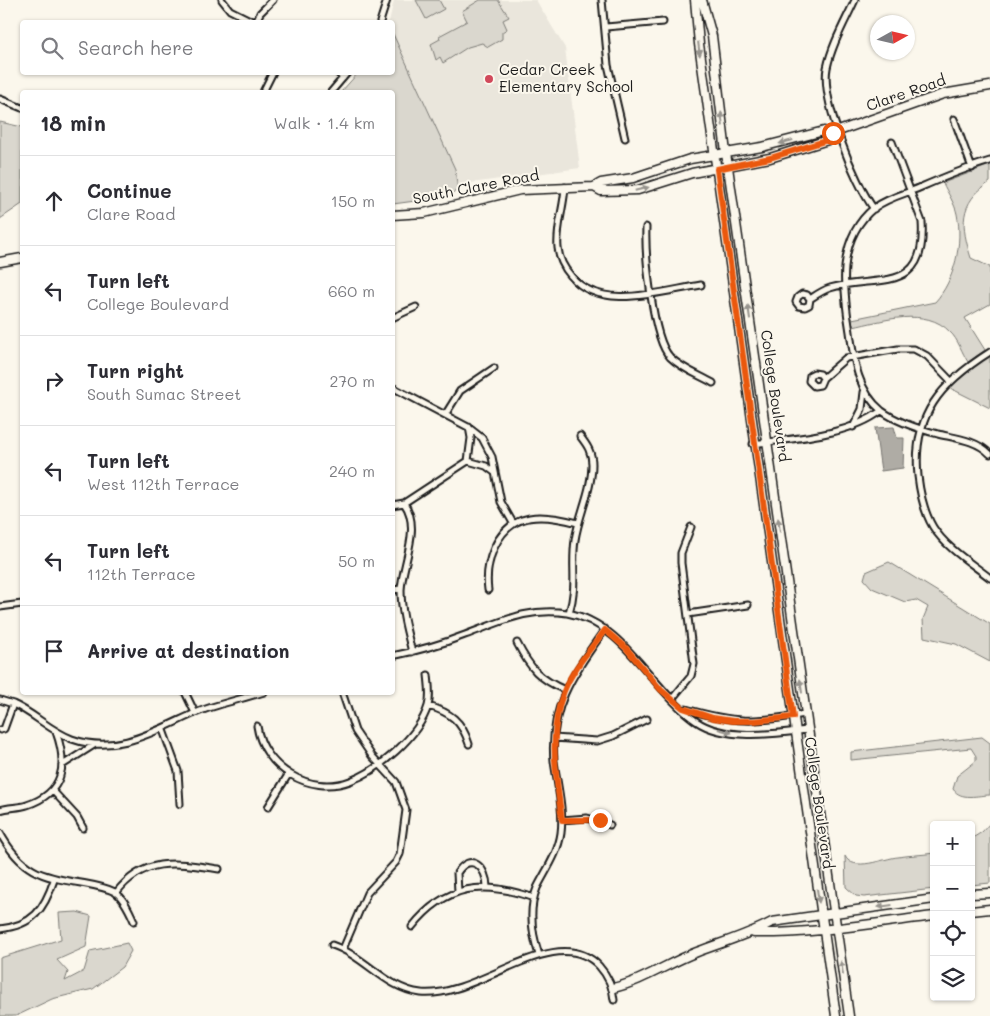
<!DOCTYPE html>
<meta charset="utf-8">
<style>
:root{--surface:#fff;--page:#f2f2f3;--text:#2b2b33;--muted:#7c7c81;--line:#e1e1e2}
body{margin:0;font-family:Mali,sans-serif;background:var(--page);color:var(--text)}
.controls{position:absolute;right:15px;bottom:15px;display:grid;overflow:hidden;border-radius:5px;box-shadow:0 1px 4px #0004}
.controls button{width:45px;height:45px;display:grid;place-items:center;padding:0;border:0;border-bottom:1px solid var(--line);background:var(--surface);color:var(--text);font:25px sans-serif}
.compass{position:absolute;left:870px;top:15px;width:45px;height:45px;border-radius:50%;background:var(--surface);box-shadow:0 1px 4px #0004;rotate:82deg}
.stop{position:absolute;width:15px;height:15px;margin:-11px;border:4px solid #ea580c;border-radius:50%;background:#fff}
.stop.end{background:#ea580c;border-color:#fff;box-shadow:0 1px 5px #0008}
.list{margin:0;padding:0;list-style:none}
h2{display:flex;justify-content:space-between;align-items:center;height:65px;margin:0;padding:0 20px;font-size:21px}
h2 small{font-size:16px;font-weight:400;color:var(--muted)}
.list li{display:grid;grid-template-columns:32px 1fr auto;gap:15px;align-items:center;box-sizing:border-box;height:90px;padding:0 20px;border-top:1px solid var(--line)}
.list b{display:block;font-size:19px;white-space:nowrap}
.list p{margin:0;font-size:16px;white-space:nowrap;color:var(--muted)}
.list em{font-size:16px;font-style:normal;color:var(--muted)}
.icon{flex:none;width:28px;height:28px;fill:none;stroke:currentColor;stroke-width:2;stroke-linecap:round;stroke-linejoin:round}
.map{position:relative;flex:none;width:990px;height:1016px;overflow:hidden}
.search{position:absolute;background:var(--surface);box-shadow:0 1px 4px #0004;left:20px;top:20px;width:375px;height:55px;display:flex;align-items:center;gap:12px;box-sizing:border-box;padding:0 18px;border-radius:5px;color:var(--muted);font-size:19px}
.panel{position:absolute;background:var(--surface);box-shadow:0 1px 4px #0004;left:20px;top:90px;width:375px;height:605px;border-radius:5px}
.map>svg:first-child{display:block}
</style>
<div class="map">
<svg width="990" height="1016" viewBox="0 0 990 1016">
<rect width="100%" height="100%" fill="#fbf7ec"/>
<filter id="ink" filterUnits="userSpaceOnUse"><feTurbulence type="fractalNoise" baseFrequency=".02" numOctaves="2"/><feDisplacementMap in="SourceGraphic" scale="10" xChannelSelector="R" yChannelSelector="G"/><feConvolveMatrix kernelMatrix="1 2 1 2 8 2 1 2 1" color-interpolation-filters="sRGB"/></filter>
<g filter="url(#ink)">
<path fill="#eae6dc" d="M 394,0 L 536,0 L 565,48 L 580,168 L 457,185 L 455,169 L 393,34 L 392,22 L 389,22 Z"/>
<path fill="#dad7ce" stroke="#7b7a75" d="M 416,0 L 439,0 L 444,9 L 426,19 Z
M 480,0 L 498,0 L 509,17 L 503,20 L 507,29 L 502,32 L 502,39 L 488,47 L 482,43 L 468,47 L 443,63 L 440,57 L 436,60 L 431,44 L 440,39 L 439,36 L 467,21 L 462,11 Z
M 393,34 L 455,169 L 458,191 L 430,199 L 393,204 L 392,92 L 341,92 L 358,73 L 392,72 Z
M 0,122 L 22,127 L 22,204 L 0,219 Z
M 990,165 L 990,182 C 958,203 961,226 971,258 L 990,267 L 990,304 L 965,318 L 985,350 L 968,362 C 962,353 958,339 950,332 C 926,306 882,321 853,327 L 852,319 L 935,302 C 955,280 963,243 957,214 C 955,204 947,192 943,183 Z
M 990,356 L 990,408 L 950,388 L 966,372 Z
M 889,562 L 990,624 L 990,662 L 956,644 L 924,637 L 923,619 L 928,607 L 916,600 L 905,602 L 872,588 L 864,579 L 866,572 Z
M 982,737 L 990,743 L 990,795 C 978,795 961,801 953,789 L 957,776 L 976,761 L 976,756 L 971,748 L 851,760 L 851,752 Z
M 990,823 L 990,883 L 971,885 L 971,839 L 982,832 Z
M 934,853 L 934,889 L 864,897 L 856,896 L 846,887 L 845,856 C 853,873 884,858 898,857 C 910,855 922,855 934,853 Z
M 77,912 L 91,916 L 86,947 L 57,960 L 68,972 L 65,981 L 84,971 L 90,951 L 127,943 L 131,951 L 122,967 L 93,989 L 52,999 L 16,1016 L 0,1016 L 0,958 L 61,939 L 59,913 Z"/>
<path fill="#afaca5" stroke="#74726e" d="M 894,427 L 897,438 L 904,438 L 903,468 L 881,471 L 875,428 Z"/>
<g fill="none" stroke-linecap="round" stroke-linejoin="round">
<defs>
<path id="street" d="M 222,0 L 230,10 L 254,22
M 602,0 L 608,65 L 625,138
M 855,0 C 845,22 832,44 827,68 C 821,100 854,182 874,209
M 256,22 L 260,13 L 273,0
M 380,22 L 387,0
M 606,27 L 663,22
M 337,72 L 343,78
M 263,92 L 273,72
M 331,92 L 348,72
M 0,99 L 22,108
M 954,119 L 972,168
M 990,161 C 966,168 942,178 919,188 C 904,194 887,198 874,208 C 836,239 843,290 850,332 C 854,361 858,392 882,411 C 897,422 919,429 938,434 C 955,438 977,440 990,454
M 565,187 C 564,207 556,228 558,248 C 559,258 564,268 571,276 C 600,312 662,291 701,285
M 646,227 C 645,254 652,338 670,357 C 682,369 699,375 713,383
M 810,299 L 807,295 L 802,294 L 798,297 L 796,302 L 799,306 L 805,307 L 809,305 L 810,299 C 816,295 823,290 830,288 C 875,274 927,297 922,222 L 892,142
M 392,318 L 416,307
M 990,352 C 941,383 912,415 918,476 C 920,493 924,512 933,527 C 946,548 971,563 990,578
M 823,378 L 820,374 L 814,373 L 810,375 L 809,381 L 814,386 L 820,385 L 823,378 L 846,358 L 898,349 L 914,349 L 927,356 L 951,381
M 392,387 L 468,427 L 482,438 L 492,457 L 501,502 L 513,523
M 445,415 L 460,391 L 494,368
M 853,427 L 862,409 L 864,392
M 753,444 C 795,438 848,436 881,411
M 468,461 L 486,466 L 494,472
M 404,503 C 422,528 402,563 401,590 C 401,611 407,632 412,652
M 392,505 L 404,503 L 468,461 L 471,438 L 469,427
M 392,590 L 401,589
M 488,590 C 486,575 488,562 494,548 C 511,510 544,514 578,523
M 0,607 L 22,604
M 569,613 C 578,584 571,568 575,540 C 579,514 592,490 592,464 C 592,452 587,445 580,436
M 688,614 L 748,605
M 517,643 C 530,668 539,679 565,690
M 392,656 C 417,651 442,644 465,635 C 501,622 528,607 567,613 C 623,622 653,691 696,721 C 725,741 774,734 807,730
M 185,692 L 195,713
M 342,692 L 355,731 L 372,756 L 396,782 L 406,810 L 400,854 L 396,862 L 367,893 L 343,949
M 672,699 L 691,676 L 694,664 L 681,563 L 681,553 L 691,527
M 0,700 L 13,704 L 4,729 L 0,730
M 13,704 C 34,713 50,731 72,739 C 117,755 155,731 195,713 C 217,704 242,699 264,692
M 428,706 C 450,712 462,721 469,744
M 686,709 C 734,723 755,723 805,714
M 257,726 C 263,767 309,796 350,781 C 378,771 419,736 428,706 C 431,696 429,685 428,675
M 163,730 L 178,771 L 180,804
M 554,738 L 597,741 L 613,736 L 647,719
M 64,764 L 94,745
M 53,791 L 77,817 L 83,828
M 268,807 L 288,775
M 0,810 C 9,807 19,808 27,805 C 64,793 68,765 56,732
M 562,820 L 587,818 L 610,825
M 0,833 C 21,871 40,877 81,883 C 92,885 105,887 115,892 C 124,898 130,912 134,921
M 458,892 L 457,873 C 471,851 487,868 487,887
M 116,893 C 145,855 179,863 219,869
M 412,927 C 446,884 484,880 534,898
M 0,929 C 33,925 44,910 54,880
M 332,945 C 365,956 386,989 421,993 C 477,999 556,920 599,966 C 608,976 613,987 614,1000
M 539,955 C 532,934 528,910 537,888 C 546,870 558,854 561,833 C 564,810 557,784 554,761 C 549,705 575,672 605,629"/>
<path id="secondary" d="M 695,0 L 699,44 L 836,1016
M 702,0 L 712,36 L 726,153 L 849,1016
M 594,187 L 601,191 L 638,190 L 692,173 L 770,158 L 828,140 L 833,133 L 943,94 L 990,86
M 392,215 L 424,213 L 520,190 L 594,187 L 601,183 L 633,178 L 690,159 L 762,147 L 824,131 L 833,133
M 0,262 L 22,258
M 971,894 L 990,893
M 971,911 L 990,909
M 754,933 C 814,934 874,923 934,916
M 613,988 C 643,981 668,963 697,952 C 723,942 748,935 772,922 L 934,899"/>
</defs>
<use href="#street" stroke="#1c1c1c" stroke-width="9"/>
<use href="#secondary" stroke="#1c1c1c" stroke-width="11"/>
<use href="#street" stroke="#fbf7ec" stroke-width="5"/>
<use href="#secondary" stroke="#fbf7ec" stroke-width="8"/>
</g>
<defs><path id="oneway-solid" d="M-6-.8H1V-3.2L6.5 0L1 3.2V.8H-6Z" transform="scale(1.25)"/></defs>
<g fill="#97948e">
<use href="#oneway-solid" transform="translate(699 49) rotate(83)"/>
<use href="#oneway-solid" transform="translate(722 119) rotate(-97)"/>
<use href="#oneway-solid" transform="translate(786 142) rotate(165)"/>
<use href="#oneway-solid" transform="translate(642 189) rotate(-14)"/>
<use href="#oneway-solid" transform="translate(749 312) rotate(-98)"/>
<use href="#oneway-solid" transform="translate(779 525) rotate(-98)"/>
<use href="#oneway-solid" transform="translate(801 686) rotate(-98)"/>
<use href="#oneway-solid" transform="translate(725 731) rotate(16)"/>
<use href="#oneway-solid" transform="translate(818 896) rotate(82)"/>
<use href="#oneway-solid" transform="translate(885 906) rotate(172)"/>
<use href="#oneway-solid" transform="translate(842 968) rotate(-98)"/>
</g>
</g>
<g fill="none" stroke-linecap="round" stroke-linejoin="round" filter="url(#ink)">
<path stroke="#ea580c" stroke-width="6" d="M 600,820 L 562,820 C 556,777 548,732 564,691 C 573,668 591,649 605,630 L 626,648 L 661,690 L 683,708 L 713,718 L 733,721 L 754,721 L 793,717 L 717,169 L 770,158 L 828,140 L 833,133"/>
</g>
<circle fill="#d1495b" stroke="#fbf7ec" stroke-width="2" cx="489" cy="79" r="5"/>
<g text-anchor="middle" stroke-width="4" stroke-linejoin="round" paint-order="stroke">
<g font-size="15" fill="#1c1c1c" stroke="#fbf7ec" text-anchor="start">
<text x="499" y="75">Cedar Creek<tspan x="499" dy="17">Elementary School</tspan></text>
</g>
<g font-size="15" fill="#1c1c1c" stroke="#fbf7ec">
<text transform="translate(906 93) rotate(-19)" y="5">Clare Road</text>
<text transform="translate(476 187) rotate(-11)" y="5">South Clare Road</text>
<text transform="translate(775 396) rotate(82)" y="5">College Boulevard</text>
<text transform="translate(819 803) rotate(82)" y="5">College Boulevard</text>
</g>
</g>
</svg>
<div class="controls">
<button>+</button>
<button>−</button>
<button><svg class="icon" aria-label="locate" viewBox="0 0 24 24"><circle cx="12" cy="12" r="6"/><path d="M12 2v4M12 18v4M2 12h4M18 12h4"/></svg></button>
<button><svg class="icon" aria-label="layers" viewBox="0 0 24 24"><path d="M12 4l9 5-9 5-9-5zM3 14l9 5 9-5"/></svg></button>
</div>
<svg class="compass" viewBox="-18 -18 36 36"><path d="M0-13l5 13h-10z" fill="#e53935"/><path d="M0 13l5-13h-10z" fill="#7c7c81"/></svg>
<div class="stop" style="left:833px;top:133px"></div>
<div class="stop end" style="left:600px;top:820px"></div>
<div class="search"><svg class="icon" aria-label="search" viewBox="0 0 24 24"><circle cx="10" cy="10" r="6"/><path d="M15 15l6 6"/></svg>Search here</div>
<section class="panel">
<h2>18 min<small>Walk · 1.4 km</small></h2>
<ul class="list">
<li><svg class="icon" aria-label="ahead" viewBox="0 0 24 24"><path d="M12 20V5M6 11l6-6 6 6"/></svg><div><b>Continue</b><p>Clare Road</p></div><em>150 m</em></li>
<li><svg class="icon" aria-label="left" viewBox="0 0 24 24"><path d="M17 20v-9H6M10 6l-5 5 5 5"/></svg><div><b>Turn left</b><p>College Boulevard</p></div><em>660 m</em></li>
<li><svg class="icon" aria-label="right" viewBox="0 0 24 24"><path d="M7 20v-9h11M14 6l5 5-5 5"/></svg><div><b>Turn right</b><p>South Sumac Street</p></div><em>270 m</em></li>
<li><svg class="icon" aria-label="left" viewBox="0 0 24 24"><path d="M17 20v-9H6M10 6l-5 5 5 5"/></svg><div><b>Turn left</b><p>West 112th Terrace</p></div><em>240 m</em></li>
<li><svg class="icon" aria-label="left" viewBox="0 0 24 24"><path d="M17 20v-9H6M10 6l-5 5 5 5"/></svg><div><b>Turn left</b><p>112th Terrace</p></div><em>50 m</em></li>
<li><svg class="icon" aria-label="arrive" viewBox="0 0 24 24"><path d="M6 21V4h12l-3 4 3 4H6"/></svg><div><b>Arrive at destination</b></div></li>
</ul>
</section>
</div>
